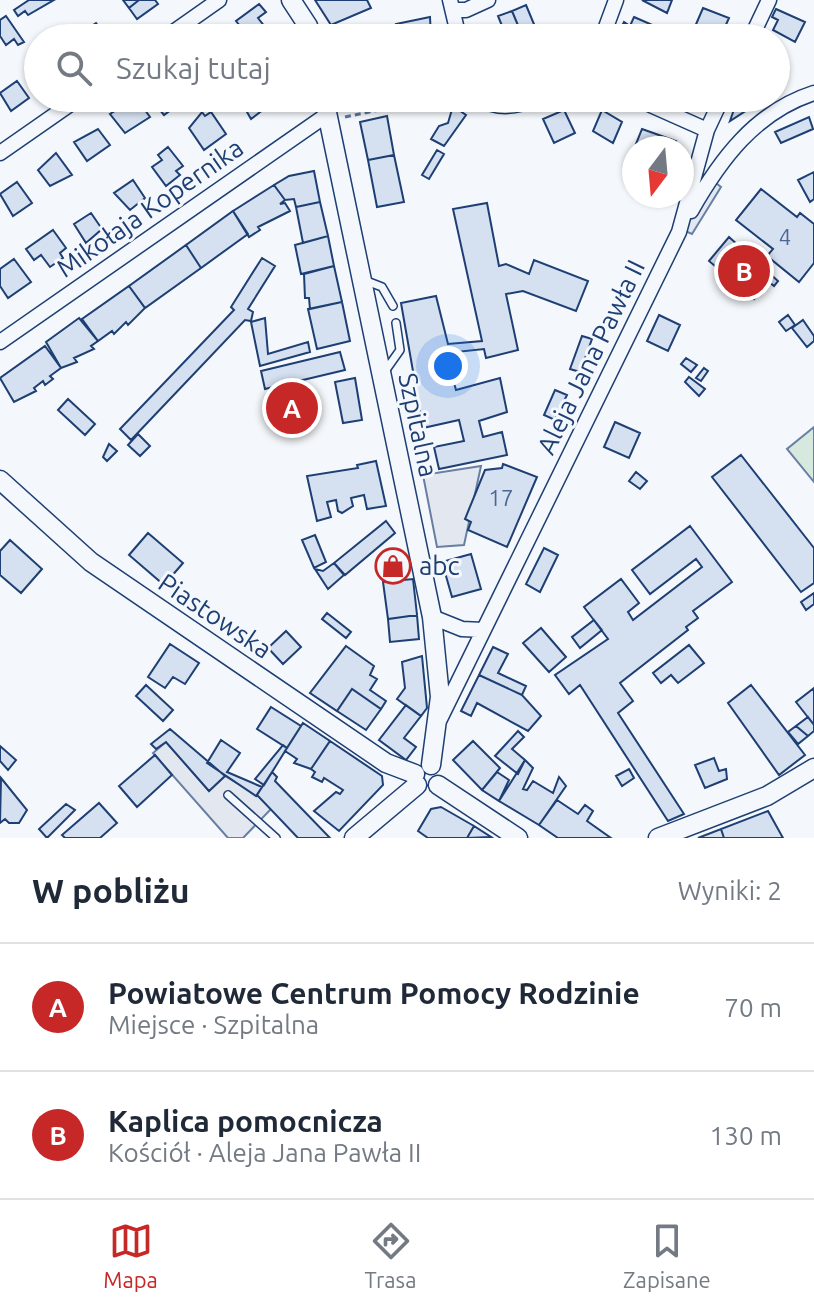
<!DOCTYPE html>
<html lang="pl">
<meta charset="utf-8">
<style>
:root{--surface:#fff;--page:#f2f2f3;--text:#1f2937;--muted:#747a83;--line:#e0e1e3;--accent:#c62828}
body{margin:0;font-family:Ubuntu,sans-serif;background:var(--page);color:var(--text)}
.compass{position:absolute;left:622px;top:136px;width:72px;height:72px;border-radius:50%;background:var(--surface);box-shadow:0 2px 6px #0004;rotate:196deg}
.you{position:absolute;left:448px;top:366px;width:28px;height:28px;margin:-20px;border:6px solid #fff;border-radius:50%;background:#1a73e8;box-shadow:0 0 0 12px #1a73e833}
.badge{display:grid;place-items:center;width:52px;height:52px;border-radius:50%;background:var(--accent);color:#fff;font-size:26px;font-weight:700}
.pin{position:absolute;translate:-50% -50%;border:4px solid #fff;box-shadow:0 2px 8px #0006}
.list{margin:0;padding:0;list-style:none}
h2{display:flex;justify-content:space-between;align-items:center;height:104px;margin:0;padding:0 32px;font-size:34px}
h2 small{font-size:26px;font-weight:400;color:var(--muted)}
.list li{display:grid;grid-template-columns:52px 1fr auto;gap:24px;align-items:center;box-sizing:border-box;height:128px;padding:0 32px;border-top:2px solid var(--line)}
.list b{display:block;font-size:30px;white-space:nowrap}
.list p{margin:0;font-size:26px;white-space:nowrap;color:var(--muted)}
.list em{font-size:26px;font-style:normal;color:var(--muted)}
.icon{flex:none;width:44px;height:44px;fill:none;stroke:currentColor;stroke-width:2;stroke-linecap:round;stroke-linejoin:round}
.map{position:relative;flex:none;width:814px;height:838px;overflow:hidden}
.search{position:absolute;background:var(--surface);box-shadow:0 2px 6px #0004;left:24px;right:24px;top:24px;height:88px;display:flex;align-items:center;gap:20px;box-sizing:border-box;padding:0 28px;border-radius:44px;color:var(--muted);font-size:30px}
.sheet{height:360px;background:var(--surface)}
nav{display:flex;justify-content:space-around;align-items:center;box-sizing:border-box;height:112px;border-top:2px solid var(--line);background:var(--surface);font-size:22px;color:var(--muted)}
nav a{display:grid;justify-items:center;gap:4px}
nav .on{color:var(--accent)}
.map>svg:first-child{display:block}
</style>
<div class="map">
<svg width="814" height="838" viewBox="0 0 814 838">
<rect width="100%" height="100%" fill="#f4f7fb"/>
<path fill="#d7e8df" stroke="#687fa3" stroke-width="2" d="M 814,427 L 814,482 L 787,449 Z"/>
<path fill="#e3e8f0" stroke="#687fa3" stroke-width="2" d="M 712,180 L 721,187 L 692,234 L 683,230 Z
M 481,466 L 464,545 L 437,547 L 423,475 Z
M 166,742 L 209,791 L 225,776 L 257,795 L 271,809 L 243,838 L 228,838 L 153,753 Z"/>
<path fill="#d5e0f0" stroke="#1d3f73" stroke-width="2" d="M 29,0 L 54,0 L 28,15 L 25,11 L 18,16 L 14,10 Z
M 123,0 L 139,0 L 129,8 Z
M 139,0 L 155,0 L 158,4 L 137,19 L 129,8 Z
M 315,0 L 367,0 L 371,8 L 331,25 Z
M 642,0 L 672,0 L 667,13 Z
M 259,4 L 266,12 L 258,18 L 265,27 L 246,38 L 237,28 L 240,26 L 236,21 Z
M 526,5 L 536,29 L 522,35 L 512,11 Z
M 703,8 L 729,18 L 720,38 L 694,29 Z
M 776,9 L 805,22 L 795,42 L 773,30 L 778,20 L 772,17 Z
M 512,11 L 522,35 L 507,38 L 498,16 Z
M 6,16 L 24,42 L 18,45 L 14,39 L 6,45 L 0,36 L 0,20 Z
M 430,17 L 431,38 L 399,38 L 396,24 Z
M 634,17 L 657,27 L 653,36 L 631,38 L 619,33 L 624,22 L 630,26 Z
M 96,23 L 107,38 L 80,38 L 78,35 Z
M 362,32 L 363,38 L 342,38 L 341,36 Z
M 776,59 L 785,63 L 776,82 Z
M 17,81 L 29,98 L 11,111 L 0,93 Z
M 136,98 L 150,117 L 125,133 L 110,114 Z
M 163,98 L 170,98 L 176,106 L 164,115 L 155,104 Z
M 239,98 L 265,98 L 259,102 L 264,109 L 251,119 Z
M 738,98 L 763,98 L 764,99 L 730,121 Z
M 453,106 L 466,115 L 444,146 L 431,139 L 439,126 L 448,123 Z
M 564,110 L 575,133 L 554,143 L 543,119 Z
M 602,110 L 622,122 L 613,143 L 593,131 Z
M 202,112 L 205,116 L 211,112 L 226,134 L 204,150 L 189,128 Z
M 387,116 L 394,155 L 368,160 L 360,122 Z
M 809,117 L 813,129 L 781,143 L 775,132 Z
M 98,129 L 110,145 L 87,161 L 74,142 Z
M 642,129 L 676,141 L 673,148 L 645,148 L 636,144 Z
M 168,147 L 183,166 L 176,171 L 180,175 L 166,186 L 152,167 L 162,160 L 158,155 Z
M 437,150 L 444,154 L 429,179 L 422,175 Z
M 56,153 L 72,175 L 50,186 L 38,170 Z
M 394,155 L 404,202 L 377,207 L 368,160 Z
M 314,171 L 320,202 L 296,207 L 294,199 L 285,200 L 274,185 L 289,176 Z
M 814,172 L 814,199 L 810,202 L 798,180 Z
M 133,180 L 145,198 L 130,210 L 114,193 Z
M 17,182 L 32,203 L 13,216 L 0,194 Z
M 274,185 L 285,200 L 280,204 L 285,203 L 290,211 L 258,227 L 260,230 L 249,237 L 233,211 Z
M 761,189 L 797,217 L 800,213 L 814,224 L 814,263 L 799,282 L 767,256 L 773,249 L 736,220 Z
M 320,202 L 328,236 L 303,243 L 296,207 Z
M 487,203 L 499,266 L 506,264 L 529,274 L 534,260 L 588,281 L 576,311 L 523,291 L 506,294 L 518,350 L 486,358 L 484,349 L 446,353 L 456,390 L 500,378 L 507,412 L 479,421 L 483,437 L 502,432 L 507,455 L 439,469 L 434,447 L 464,441 L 459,420 L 423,428 L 401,303 L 436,296 L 448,344 L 482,341 L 453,209 Z
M 233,211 L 248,234 L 201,268 L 186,245 Z
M 91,213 L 102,229 L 86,243 L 74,224 Z
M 53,230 L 66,248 L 60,253 L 63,258 L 50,267 L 41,255 L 34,260 L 26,249 Z
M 328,236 L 334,266 L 301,274 L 295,245 Z
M 729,237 L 778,281 L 774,286 L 769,282 L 754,299 L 709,261 Z
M 186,245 L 201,268 L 145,308 L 129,286 Z
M 262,258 L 275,266 L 248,309 L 253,312 L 251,321 L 245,320 L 131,440 L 120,429 L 234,310 L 231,307 Z
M 14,259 L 31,282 L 8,298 L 0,286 L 0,269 Z
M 334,266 L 342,302 L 310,309 L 309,298 L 305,298 L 304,274 Z
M 129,286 L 145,308 L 128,325 L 126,322 L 114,334 L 112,331 L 98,341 L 82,319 Z
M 342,302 L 350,341 L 317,349 L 308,309 Z
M 659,315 L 680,325 L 668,351 L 647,341 Z
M 788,315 L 795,325 L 786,331 L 779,322 Z
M 79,318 L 98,341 L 91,346 L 94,349 L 74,358 L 77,362 L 61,368 L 46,342 Z
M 265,318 L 268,354 L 308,342 L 310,352 L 260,366 L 251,322 Z
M 803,320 L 814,336 L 814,341 L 807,347 L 792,328 Z
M 582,336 L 592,339 L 580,372 L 570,369 Z
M 45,346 L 61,368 L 50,376 L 53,379 L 45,385 L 43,381 L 34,388 L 36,391 L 14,402 L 0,378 Z
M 340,352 L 345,370 L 265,389 L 261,371 Z
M 686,358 L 697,365 L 691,372 L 681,364 Z
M 704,368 L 708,371 L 701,381 L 696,378 Z
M 689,377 L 705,389 L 699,396 L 685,382 Z
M 355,378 L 362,420 L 343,423 L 335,382 Z
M 302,385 L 310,425 L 283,434 L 275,391 Z
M 555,390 L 567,395 L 555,420 L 544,415 Z
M 68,399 L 95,424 L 85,435 L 58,410 Z
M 615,422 L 640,433 L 629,458 L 604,447 Z
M 138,434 L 150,446 L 140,456 L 128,445 Z
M 109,444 L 117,451 L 107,461 L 103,457 Z
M 741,455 L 814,548 L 814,583 L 801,592 L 712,477 Z
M 376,461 L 386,506 L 367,509 L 364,495 L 351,498 L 353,506 L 342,513 L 338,511 L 336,500 L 327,502 L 331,517 L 317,521 L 307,476 L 358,468 L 357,465 Z
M 503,464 L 537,477 L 507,547 L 468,530 L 471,522 L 465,519 L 485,470 L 502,468 Z
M 636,472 L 647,481 L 640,489 L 629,481 Z
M 386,521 L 395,533 L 345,575 L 334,563 Z
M 690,526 L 732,582 L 693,611 L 698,618 L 686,627 L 688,630 L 620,683 L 633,701 L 618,713 L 684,814 L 668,821 L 580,685 L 569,694 L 555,675 L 608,639 L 584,607 L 621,579 L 639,603 L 628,612 L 633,620 L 702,567 L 696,559 L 650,594 L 632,570 Z
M 148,533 L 183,563 L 164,585 L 129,555 Z
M 315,535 L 326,562 L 314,568 L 302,540 Z
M 10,540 L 42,569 L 21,593 L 0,575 L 0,551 Z
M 544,548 L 558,555 L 540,592 L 526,584 Z
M 471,554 L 481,589 L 452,597 L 442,562 Z
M 404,555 L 406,574 L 383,577 L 381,558 Z
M 334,563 L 344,575 L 328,589 L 315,569 L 323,571 Z
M 413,579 L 417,615 L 388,619 L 383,582 Z
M 814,593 L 814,604 L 806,610 L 801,602 Z
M 327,613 L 351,632 L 346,638 L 322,619 Z
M 417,615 L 419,639 L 390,642 L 388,619 Z
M 594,620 L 602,630 L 580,648 L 572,637 Z
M 541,628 L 566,657 L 549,672 L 523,643 Z
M 286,631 L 301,647 L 283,664 L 268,648 Z
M 170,644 L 199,663 L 185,684 L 173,677 L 165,688 L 148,677 Z
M 689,645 L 704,663 L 678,683 L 671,675 L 661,683 L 653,673 Z
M 346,646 L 374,666 L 370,675 L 377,679 L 370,690 L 386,701 L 381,709 L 352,689 L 337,711 L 310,693 Z
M 493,647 L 508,654 L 498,673 L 526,686 L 522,695 L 479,675 Z
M 422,656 L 427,708 L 421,716 L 397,699 L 405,688 L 402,662 Z
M 479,675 L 522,695 L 541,716 L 528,731 L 477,703 L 471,716 L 461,711 Z
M 146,685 L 173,710 L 163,721 L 136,696 Z
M 751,685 L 805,755 L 779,775 L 728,703 Z
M 814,688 L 814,725 L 796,702 Z
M 352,689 L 381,709 L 366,730 L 337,711 Z
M 406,705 L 421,716 L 404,738 L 416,747 L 406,760 L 379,740 Z
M 271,707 L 301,726 L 287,748 L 257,729 Z
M 808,717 L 814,725 L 814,731 L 808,736 L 796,726 Z
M 303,723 L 330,741 L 311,769 L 294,763 L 297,759 L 285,751 Z
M 796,726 L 808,736 L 798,744 L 788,732 Z
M 170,729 L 225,776 L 209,791 L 166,742 L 156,749 L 151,744 Z
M 518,731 L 524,737 L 512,749 L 525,760 L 518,774 L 495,756 Z
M 221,740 L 240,753 L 227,772 L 262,787 L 256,796 L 207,763 Z
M 330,741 L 382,776 L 383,785 L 339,831 L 314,811 L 336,792 L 340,794 L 343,790 L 324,778 L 322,782 L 312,777 L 315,772 L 311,769 Z
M 473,741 L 500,768 L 482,790 L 453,760 Z
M 283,745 L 287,748 L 264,785 L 255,779 Z
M 0,746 L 16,760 L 8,770 L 0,761 Z
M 155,755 L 172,775 L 137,807 L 119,786 Z
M 714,758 L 719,771 L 726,769 L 727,779 L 705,788 L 695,765 Z
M 525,760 L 533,768 L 523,789 L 527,790 L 533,781 L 553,793 L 559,777 L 566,786 L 539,825 L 499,801 Z
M 629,769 L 634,778 L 622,786 L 616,776 Z
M 272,772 L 277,777 L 275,781 L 330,838 L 298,838 L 257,795 Z
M 497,772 L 509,780 L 499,801 L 482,790 Z
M 1,778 L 27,810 L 19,823 L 9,823 L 5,819 L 0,823 Z
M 557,800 L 578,814 L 585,805 L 593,811 L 587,821 L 611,838 L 558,838 L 539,825 Z
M 99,803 L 117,823 L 100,838 L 65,838 L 62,835 Z
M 66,804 L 75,810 L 47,838 L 39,829 Z
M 441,807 L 474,826 L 467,838 L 428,838 L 418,831 L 431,809 Z
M 768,811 L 783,838 L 724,838 L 721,829 Z
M 474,826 L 491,837 L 467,838 Z
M 721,829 L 724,838 L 698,838 Z"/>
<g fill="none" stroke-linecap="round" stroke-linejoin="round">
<defs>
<path id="service" d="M 364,280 L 382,287 L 393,306
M 383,374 L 400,350 L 396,323
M 228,795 L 276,838"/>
<path id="minor" d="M 450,0 L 459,38
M 454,10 L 466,10 L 488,0
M 165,38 L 219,0
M 602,38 L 616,0
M 751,38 L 769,0
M 477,98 C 499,110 516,107 538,98
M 635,98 L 707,130
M 0,153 L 79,98
M 691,211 C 720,160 755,112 814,93
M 0,342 L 328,114
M 432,617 L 462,629 L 483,630
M 440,719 L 679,232 L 707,130 L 722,98"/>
<path id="tertiary" d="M 291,0 L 308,26 L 311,38
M 324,98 L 432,617 L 440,697 L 431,765
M 0,480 L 91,562 L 386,763 L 415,774
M 438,785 L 518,838
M 354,838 L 417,785
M 658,838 L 767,796 L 814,768"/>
</defs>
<use href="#service" stroke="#1d3f73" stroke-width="10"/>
<use href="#minor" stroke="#1d3f73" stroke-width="17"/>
<use href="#tertiary" stroke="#1d3f73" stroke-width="21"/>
<path stroke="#5e769c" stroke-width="3" stroke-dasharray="6 4" stroke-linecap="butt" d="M 345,117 L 439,98"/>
<use href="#service" stroke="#f4f7fb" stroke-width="7"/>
<use href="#minor" stroke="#f4f7fb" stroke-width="14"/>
<use href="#tertiary" stroke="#f4f7fb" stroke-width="18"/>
</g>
<defs>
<symbol id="shop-ring" viewBox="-11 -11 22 22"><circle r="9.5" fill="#f4f7fb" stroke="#c62828" stroke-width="1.5"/><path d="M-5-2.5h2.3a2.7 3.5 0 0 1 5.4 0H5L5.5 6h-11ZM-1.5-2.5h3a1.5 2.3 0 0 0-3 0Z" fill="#c62828"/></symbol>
</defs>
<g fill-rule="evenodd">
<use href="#shop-ring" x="373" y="546" width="40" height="40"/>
</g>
<g text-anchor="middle" stroke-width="6" stroke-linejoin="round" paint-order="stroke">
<g font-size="22" fill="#4b6792">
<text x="785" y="245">4</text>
<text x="501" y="506">17</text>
</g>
<g font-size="26" fill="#1d3f73" stroke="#f4f7fb">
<text transform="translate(150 208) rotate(-35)" y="9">Mikołaja Kopernika</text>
<text transform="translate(591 357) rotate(-64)" y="9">Aleja Jana Pawła II</text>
<text transform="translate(418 425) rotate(78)" y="9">Szpitalna</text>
<text transform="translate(215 616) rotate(34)" y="9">Piastowska</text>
</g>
<g font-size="26" fill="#1d3f73" stroke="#f4f7fb" text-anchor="start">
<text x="419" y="575">abc</text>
</g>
</g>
</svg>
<svg class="compass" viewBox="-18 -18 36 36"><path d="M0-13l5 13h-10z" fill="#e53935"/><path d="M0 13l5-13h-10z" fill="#747a83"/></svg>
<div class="you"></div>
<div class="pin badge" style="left:292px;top:408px">A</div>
<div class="pin badge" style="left:744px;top:271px">B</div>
<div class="search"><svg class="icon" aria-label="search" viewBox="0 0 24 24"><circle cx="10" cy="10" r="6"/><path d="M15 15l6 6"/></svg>Szukaj tutaj</div>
</div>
<section class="sheet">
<h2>W pobliżu<small>Wyniki: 2</small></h2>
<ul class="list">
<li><span class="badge">A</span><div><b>Powiatowe Centrum Pomocy Rodzinie</b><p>Miejsce · Szpitalna</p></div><em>70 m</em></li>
<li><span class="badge">B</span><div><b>Kaplica pomocnicza</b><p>Kościół · Aleja Jana Pawła II</p></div><em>130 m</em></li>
</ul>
</section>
<nav>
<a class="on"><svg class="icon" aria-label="map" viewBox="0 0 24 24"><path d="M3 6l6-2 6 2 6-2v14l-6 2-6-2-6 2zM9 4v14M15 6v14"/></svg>Mapa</a>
<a><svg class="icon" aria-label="directions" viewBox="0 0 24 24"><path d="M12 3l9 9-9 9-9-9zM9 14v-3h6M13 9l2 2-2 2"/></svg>Trasa</a>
<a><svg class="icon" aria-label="saved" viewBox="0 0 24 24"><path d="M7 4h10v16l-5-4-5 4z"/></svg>Zapisane</a>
</nav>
